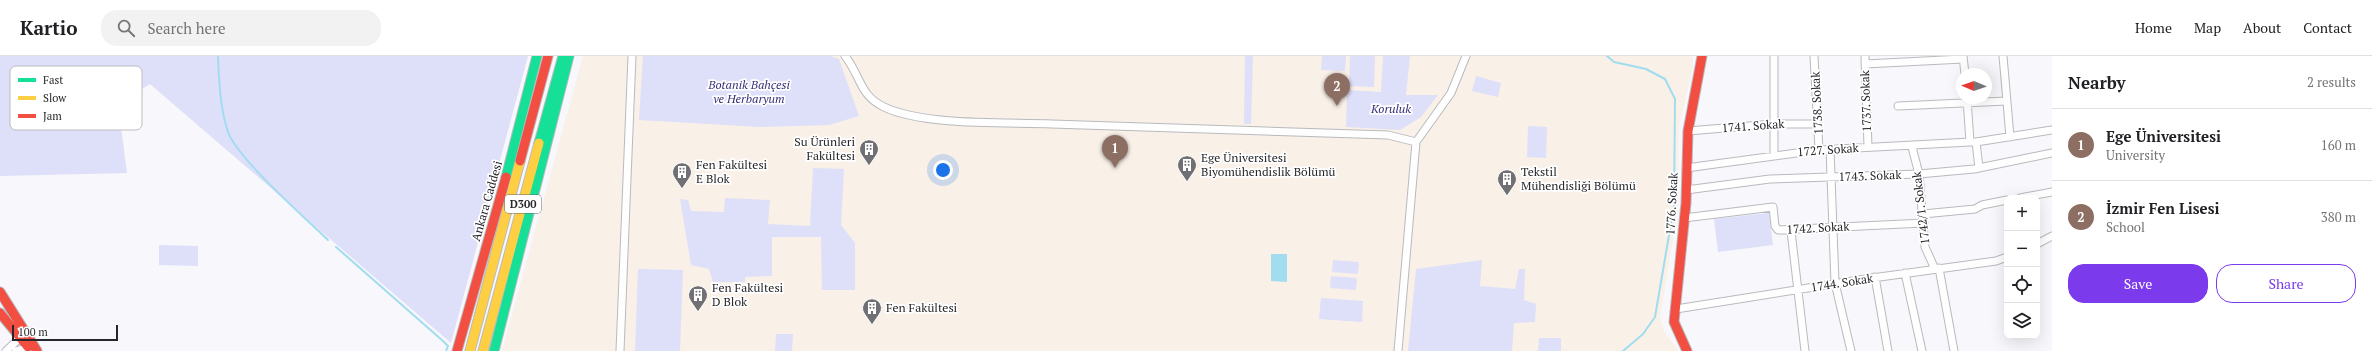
<!DOCTYPE html>
<meta charset="utf-8">
<style>
:root{--surface:#fff;--page:#f2f2f2;--text:#202124;--muted:#757577;--line:#e0e0e0;--accent:#7c3aed}
body{margin:0;font-family:"PT Serif",serif;background:var(--page);color:var(--text)}
.controls{position:absolute;right:12px;bottom:12px;display:grid;overflow:hidden;border-radius:8px;box-shadow:0 4px 16px #0002}
.controls button{width:36px;height:36px;display:grid;place-items:center;padding:0;border:0;border-bottom:1px solid var(--line);background:var(--surface);color:var(--text);font:20px sans-serif}
.compass{position:absolute;left:1956px;top:12px;width:36px;height:36px;border-radius:50%;background:var(--surface);box-shadow:0 4px 16px #0002;rotate:272deg}
.scale{position:absolute;left:12px;bottom:10px;width:106px;box-sizing:border-box;padding-left:4px;border:2px solid #27272b;border-top:0;font-size:11px;line-height:14px;white-space:nowrap;color:#27272b;-webkit-text-stroke:3px #fff;paint-order:stroke}
.you{position:absolute;left:943px;top:114px;width:14px;height:14px;margin:-10px;border:3px solid #fff;border-radius:50%;background:#1a73e8;box-shadow:0 0 0 6px #1a73e833}
.badge{display:grid;place-items:center;width:26px;height:26px;border-radius:50%;background:var(--accent);color:#fff;font-size:13px;font-weight:700}
.pin{position:absolute;translate:-50% -33px;filter:drop-shadow(0 1px 2px #0008)}
.pin::after{content:'';position:absolute;top:21px;width:14px;height:12px;background:inherit;clip-path:polygon(0 0,100% 0,50% 100%)}
.list{margin:0;padding:0;list-style:none}
h2{display:flex;justify-content:space-between;align-items:center;height:52px;margin:0;padding:0 16px;font-size:17px}
h2 small{font-size:13px;font-weight:400;color:var(--muted)}
.list li{display:grid;grid-template-columns:26px 1fr auto;gap:12px;align-items:center;box-sizing:border-box;height:72px;padding:0 16px;border-top:1px solid var(--line)}
.list b{display:block;font-size:15px;white-space:nowrap}
.list p{margin:0;font-size:13px;white-space:nowrap;color:var(--muted)}
.list em{font-size:13px;font-style:normal;color:var(--muted)}
.actions{display:flex;gap:8px;padding:12px 16px}
.actions a{flex:1;padding:9px 0;border:1px solid var(--accent);border-radius:16px;text-align:center;font-size:14px;color:var(--accent)}
.actions .main{background:var(--accent);color:#fff}
.icon{flex:none;width:22px;height:22px;fill:none;stroke:currentColor;stroke-width:2;stroke-linecap:round;stroke-linejoin:round}
.map{position:relative;flex:none;width:2052px;height:295px;overflow:hidden}
header{display:flex;align-items:center;gap:24px;box-sizing:border-box;height:56px;padding:0 20px;background:var(--surface);border-bottom:1px solid var(--line)}
header strong{font-size:19px}
nav{display:flex;gap:22px;margin-inline-start:auto;font-size:14px}
.search{width:280px;height:36px;background:var(--page);display:flex;align-items:center;gap:10px;box-sizing:border-box;padding:0 14px;border-radius:16px;color:var(--muted);font-size:15px}
main{display:flex}
aside{flex:1;background:var(--surface)}
.map>svg:first-child{display:block}
</style>
<header>
<strong>Kartio</strong>
<div class="search"><svg class="icon" aria-label="search" viewBox="0 0 24 24"><circle cx="10" cy="10" r="6"/><path d="M15 15l6 6"/></svg>Search here</div>
<nav><a>Home</a><a>Map</a><a>About</a><a>Contact</a></nav>
</header>
<main>
<div class="map">
<svg width="2052" height="295" viewBox="0 0 2052 295">
<rect width="100%" height="100%" fill="#f7f7fc"/>
<path fill="#f9f0e8" d="M 583,0 L 1693,0 L 1693,11 L 1679,71 L 1678,154 L 1660,261 L 1664,276 L 1679,295 L 502,295 Z"/>
<path fill="#dedff9" d="M 0,0 L 528,0 L 451,287 L 150,28 L 118,48 L 127,117 L 0,120 Z
M 643,0 L 831,0 L 839,3 L 859,60 L 829,69 L 760,71 L 639,64 Z
M 1245,0 L 1253,0 L 1251,68 L 1244,68 Z
M 1322,0 L 1346,0 L 1345,15 L 1321,14 Z
M 1350,0 L 1375,0 L 1374,31 L 1349,30 Z
M 1383,0 L 1410,0 L 1406,39 L 1438,39 L 1421,61 L 1400,74 L 1346,71 L 1347,34 L 1381,36 Z
M 1476,20 L 1501,27 L 1498,41 L 1472,35 Z
M 1528,70 L 1547,71 L 1546,102 L 1527,101 Z
M 813,112 L 844,113 L 841,169 L 855,187 L 855,234 L 822,234 L 821,181 L 772,181 L 772,220 L 745,221 L 745,226 L 713,226 L 709,213 L 691,209 L 680,143 L 688,144 L 691,155 L 724,156 L 725,142 L 770,144 L 768,168 L 810,170 Z
M 1769,157 L 1773,189 L 1718,196 L 1714,163 Z
M 159,189 L 198,190 L 198,210 L 159,209 Z
M 1333,204 L 1359,206 L 1358,218 L 1332,216 Z
M 1482,204 L 1480,230 L 1515,233 L 1519,213 L 1525,213 L 1524,244 L 1536,248 L 1535,266 L 1514,267 L 1512,295 L 1408,295 L 1416,213 Z
M 638,213 L 683,214 L 680,295 L 635,295 Z
M 1331,220 L 1357,222 L 1356,234 L 1330,232 Z
M 1321,242 L 1363,245 L 1362,266 L 1319,263 Z
M 776,278 L 793,278 L 792,295 L 775,295 Z
M 1539,282 L 1561,282 L 1561,295 L 1538,295 Z"/>
<path fill="#a2dcef" d="M 1271,198 L 1287,198 L 1287,226 L 1271,225 Z"/>
<g fill="none" stroke-linecap="round" stroke-linejoin="round">
<path stroke="#a2dcef" stroke-width="2" d="M 218,0 C 219,25 220,52 228,76 C 238,103 304,161 328,184
M 1607,0 L 1614,6 L 1646,13 L 1665,23 L 1675,43 L 1674,150 L 1655,261 L 1643,278 L 1623,295
M 336,191 L 443,285 L 448,290 L 446,295"/>
<defs>
<path id="street" d="M 845,0 C 861,20 859,39 884,51 C 924,70 1006,66 1052,68 C 1164,72 1276,75 1388,79 L 1416,86
M 1774,0 L 1774,98
M 1814,0 L 1819,94
M 1865,0 L 1868,91
M 1963,0 L 1965,18
M 2003,0 L 2010,81
M 1865,8 L 1963,3
M 1967,43 L 1970,86 L 1976,86 L 1979,112
M 1898,50 L 2006,45
M 1688,75 L 1773,68 L 1817,68
M 1976,86 L 2052,74
M 1912,91 L 1919,118 L 1925,191 L 1935,213
M 1830,93 L 1835,227 L 1851,295
M 1686,112 L 1819,94 L 1970,86
M 1686,134 L 1770,123 L 1919,118 L 1974,113 L 2052,97
M 2020,142 L 2052,136
M 1923,158 L 1975,153 L 1982,149 L 2007,144
M 1684,162 L 1773,151 L 1775,170 L 1778,174 L 1924,167
M 1791,175 L 1805,295
M 2037,188 L 2052,180
M 1939,212 L 1954,295
M 1905,217 L 1922,295
M 1875,221 L 1888,295
M 1676,253 L 1865,223 L 1996,205 L 2007,201
M 6,295 L 24,278
M 16,295 L 31,291
M 620,295 L 632,0
M 1398,295 L 1416,86 L 1451,37 L 1466,0"/>
<path id="fast" d="M 539,87 L 563,0
M 506,121 L 537,0
M 494,295 L 569,0"/>
<path id="slow" d="M 470,295 L 520,105
M 483,295 L 539,87"/>
<path id="jam" d="M 520,105 L 548,0
M 0,236 L 37,295
M 0,257 L 28,291
M 457,295 L 506,121
M 1687,295 L 1674,266 L 1686,147 L 1688,75 L 1702,0"/>
</defs>
<use href="#street" stroke="#b9babe" stroke-width="9"/>
<use href="#fast" stroke="#b9babe" stroke-width="11"/>
<use href="#slow" stroke="#b9babe" stroke-width="11"/>
<use href="#jam" stroke="#b9babe" stroke-width="11"/>
<use href="#street" stroke="#fefeff" stroke-width="7"/>
<use href="#fast" stroke="#16e098" stroke-width="9"/>
<use href="#slow" stroke="#ffcf43" stroke-width="9"/>
<use href="#jam" stroke="#f24e42" stroke-width="9"/>
</g>
<defs>
<symbol id="building-pin" viewBox="-11 -11 22 30"><path d="M0 17L-7.5 6A9.5 9.5 0 1 1 7.5 6Z" fill="#707074" stroke="#fff"/><path d="M-4-6H4V6H1V3H-1V6H-4ZM-2.5-4.3h1.7v1.8h-1.7ZM.8-4.3h1.7v1.8H.8ZM-2.5-1h1.7V.8h-1.7ZM.8-1h1.7V.8H.8Z" fill="#fff"/></symbol>
</defs>
<g fill-rule="evenodd">
<use href="#building-pin" x="858" y="82" width="22" height="30"/>
<use href="#building-pin" x="1176" y="98" width="22" height="30"/>
<use href="#building-pin" x="671" y="105" width="22" height="30"/>
<use href="#building-pin" x="1496" y="112" width="22" height="30"/>
<use href="#building-pin" x="687" y="228" width="22" height="30"/>
<use href="#building-pin" x="861" y="241" width="22" height="30"/>
</g>
<g text-anchor="middle" stroke-width="3.5" stroke-linejoin="round" paint-order="stroke">
<rect fill="#fff" stroke="#68686b" stroke-width="1" x="505" y="139" width="36" height="18" rx="3"/>
<g font-size="11" font-weight="bold" fill="#27272b">
<text x="523" y="152">D300</text>
</g>
<g font-size="12" font-style="italic" fill="#352f77" stroke="#fff">
<text x="749" y="33">Botanik Bahçesi<tspan x="749" dy="14">ve Herbaryum</tspan></text>
<text x="1391" y="57">Koruluk</text>
</g>
<g font-size="12" fill="#27272b" stroke="#fff">
<text transform="translate(1866 45) rotate(-92)" y="4">1737. Sokak</text>
<text transform="translate(1817 47) rotate(-93)" y="4">1738. Sokak</text>
<text transform="translate(1753 70) rotate(-4)" y="4">1741. Sokak</text>
<text transform="translate(1828 94) rotate(-4)" y="4">1727. Sokak</text>
<text transform="translate(1870 120) rotate(-2)" y="4">1743. Sokak</text>
<text transform="translate(487 145) rotate(-74)" y="4">Ankara Caddesi</text>
<text transform="translate(1672 148) rotate(-87)" y="4">1776. Sokak</text>
<text transform="translate(1921 152) rotate(-97)" y="4">1742/1. Sokak</text>
<text transform="translate(1818 172) rotate(-3)" y="4">1742. Sokak</text>
<text transform="translate(1842 227) rotate(-9)" y="4">1744. Sokak</text>
</g>
<g font-size="12" fill="#27272b" stroke="#fff" text-anchor="start">
<text x="855" y="90" text-anchor="end">Su Ürünleri<tspan x="855" dy="14">Fakültesi</tspan></text>
<text x="1201" y="106">Ege Üniversitesi<tspan x="1201" dy="14">Biyomühendislik Bölümü</tspan></text>
<text x="696" y="113">Fen Fakültesi<tspan x="696" dy="14">E Blok</tspan></text>
<text x="1521" y="120">Tekstil<tspan x="1521" dy="14">Mühendisliği Bölümü</tspan></text>
<text x="712" y="236">Fen Fakültesi<tspan x="712" dy="14">D Blok</tspan></text>
<text x="886" y="256">Fen Fakültesi</text>
</g>
</g>
<rect x="10" y="10" width="132" height="64" rx="6" fill="#fff" stroke="#bebebf" stroke-width="1"/>
<rect x="18" y="22" width="18" height="4" fill="#16e098"/>
<rect x="18" y="40" width="18" height="4" fill="#ffcf43"/>
<rect x="18" y="58" width="18" height="4" fill="#f24e42"/>
<g font-size="11" fill="#27272b">
<text x="43" y="28">Fast</text>
<text x="43" y="46">Slow</text>
<text x="43" y="64">Jam</text>
</g>
</svg>
<div class="controls">
<button>+</button>
<button>−</button>
<button><svg class="icon" aria-label="locate" viewBox="0 0 24 24"><circle cx="12" cy="12" r="6"/><path d="M12 2v4M12 18v4M2 12h4M18 12h4"/></svg></button>
<button><svg class="icon" aria-label="layers" viewBox="0 0 24 24"><path d="M12 4l9 5-9 5-9-5zM3 14l9 5 9-5"/></svg></button>
</div>
<svg class="compass" viewBox="-18 -18 36 36"><path d="M0-13l5 13h-10z" fill="#e53935"/><path d="M0 13l5-13h-10z" fill="#757577"/></svg>
<div class="scale">100 m</div>
<div class="you"></div>
<div class="pin badge" style="left:1115px;top:112px;background:#8d6e63">1</div>
<div class="pin badge" style="left:1337px;top:50px;background:#8d6e63">2</div>
</div>
<aside>
<h2>Nearby<small>2 results</small></h2>
<ul class="list">
<li><span class="badge" style="background:#8d6e63">1</span><div><b>Ege Üniversitesi</b><p>University</p></div><em>160 m</em></li>
<li><span class="badge" style="background:#8d6e63">2</span><div><b>İzmir Fen Lisesi</b><p>School</p></div><em>380 m</em></li>
</ul>
<div class="actions"><a class="main">Save</a><a>Share</a></div>
</aside>
</main>
